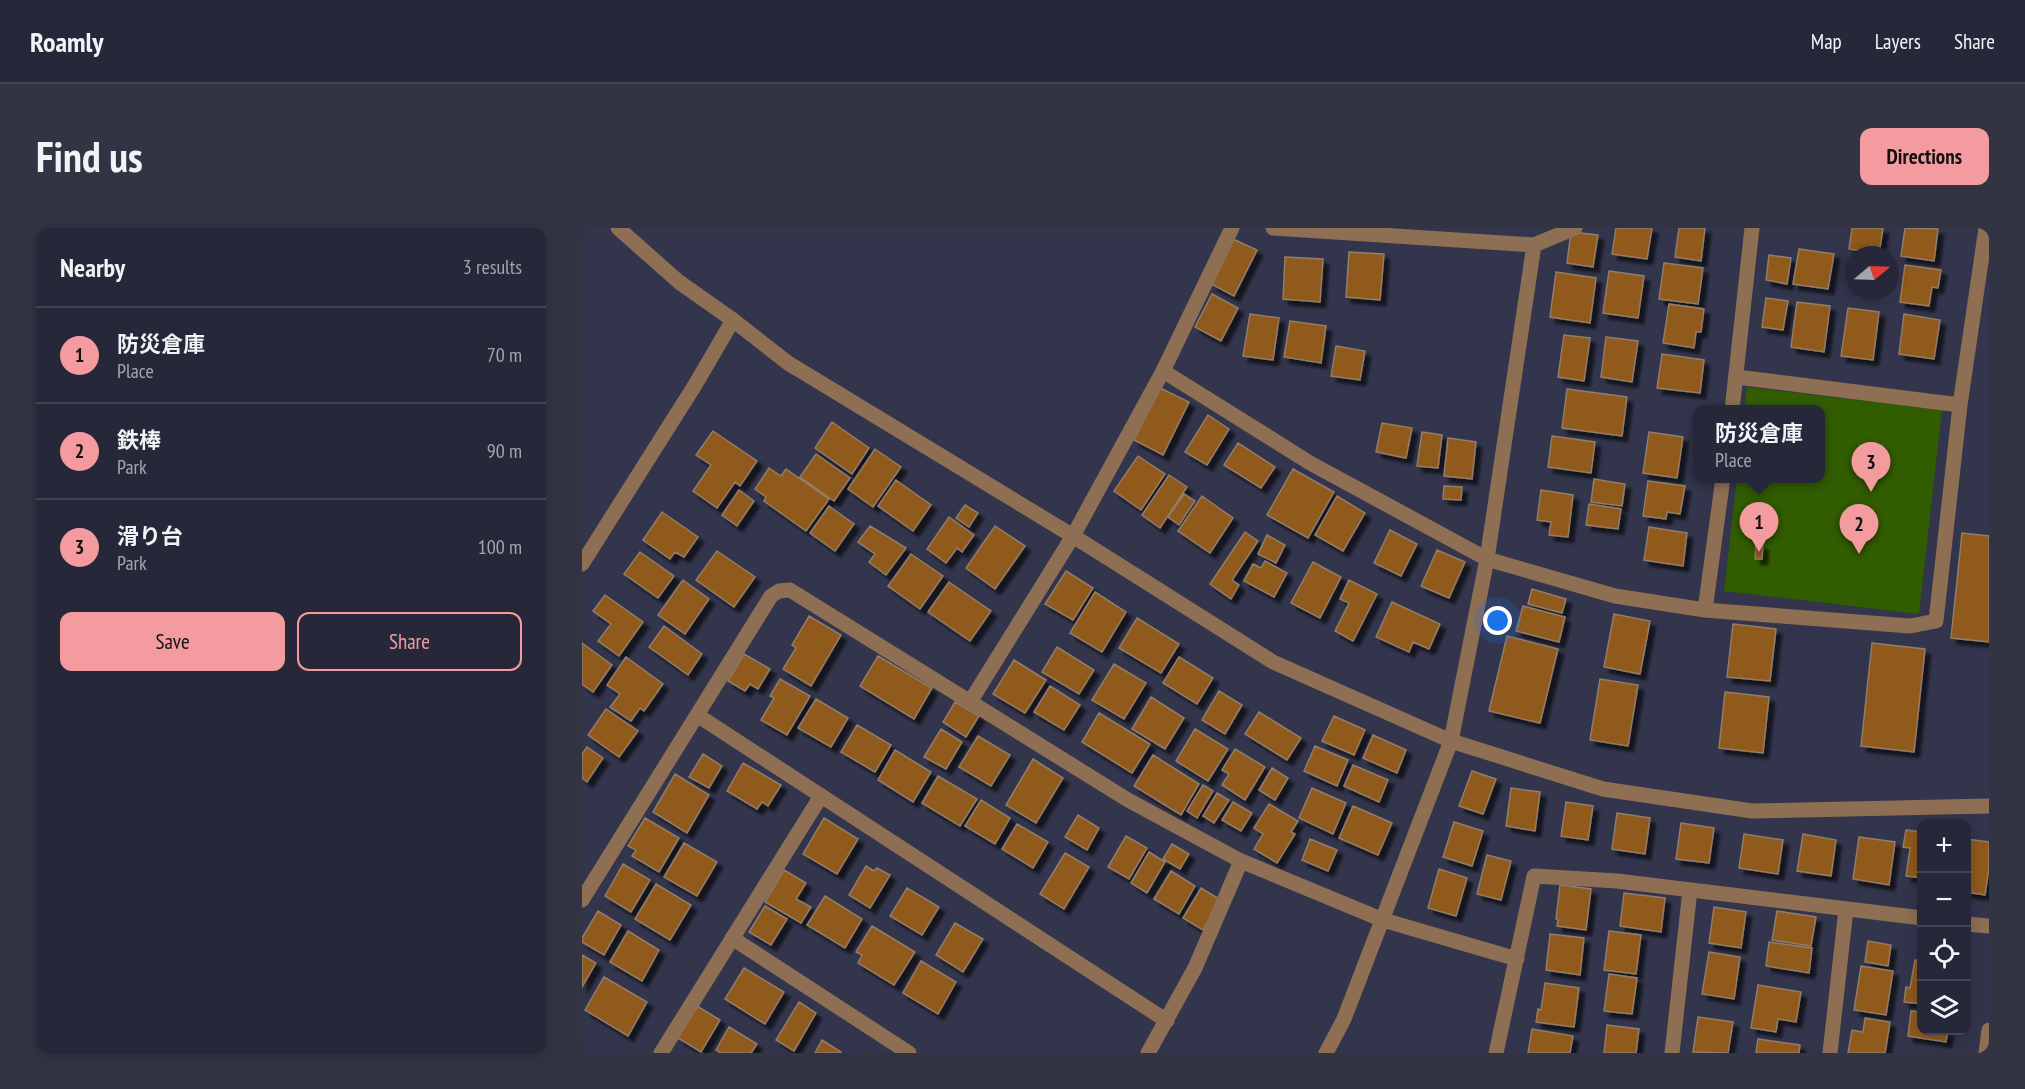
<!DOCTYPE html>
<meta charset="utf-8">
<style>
:root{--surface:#262839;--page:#323444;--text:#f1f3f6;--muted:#a4a6ae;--line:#424453;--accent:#f49b9f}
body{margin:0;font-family:"PT Sans Narrow","Noto Sans JP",sans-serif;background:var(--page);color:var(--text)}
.controls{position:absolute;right:18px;bottom:18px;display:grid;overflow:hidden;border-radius:12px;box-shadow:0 3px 15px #0003}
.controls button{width:54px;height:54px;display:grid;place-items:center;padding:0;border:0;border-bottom:2px solid var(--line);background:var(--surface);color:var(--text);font:30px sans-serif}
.compass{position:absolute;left:1263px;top:18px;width:54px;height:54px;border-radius:50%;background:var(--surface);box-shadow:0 3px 15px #0003;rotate:71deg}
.you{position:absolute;left:916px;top:393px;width:21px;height:21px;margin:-15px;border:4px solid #fff;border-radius:50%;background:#1a73e8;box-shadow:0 0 0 9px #1a73e833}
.badge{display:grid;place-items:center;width:39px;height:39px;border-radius:50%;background:var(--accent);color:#111;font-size:20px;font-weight:700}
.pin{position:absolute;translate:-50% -50px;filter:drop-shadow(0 2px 3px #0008)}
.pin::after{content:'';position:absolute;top:32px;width:21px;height:18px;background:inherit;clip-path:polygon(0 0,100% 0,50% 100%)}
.popup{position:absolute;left:1111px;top:177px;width:132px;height:78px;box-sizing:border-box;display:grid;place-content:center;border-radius:12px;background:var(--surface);filter:drop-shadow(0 2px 4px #0005);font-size:20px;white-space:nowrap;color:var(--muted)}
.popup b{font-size:22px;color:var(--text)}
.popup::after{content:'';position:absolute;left:50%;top:100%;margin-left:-12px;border:12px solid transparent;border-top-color:var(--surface)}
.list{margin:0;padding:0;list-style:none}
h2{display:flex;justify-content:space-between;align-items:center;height:78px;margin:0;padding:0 24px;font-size:26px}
h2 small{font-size:20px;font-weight:400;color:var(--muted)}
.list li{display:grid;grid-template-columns:39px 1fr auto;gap:18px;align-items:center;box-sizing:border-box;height:96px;padding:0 24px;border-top:2px solid var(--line)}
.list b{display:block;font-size:22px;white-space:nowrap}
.list p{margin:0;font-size:20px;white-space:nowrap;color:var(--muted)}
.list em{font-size:20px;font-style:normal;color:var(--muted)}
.actions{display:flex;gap:12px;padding:18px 24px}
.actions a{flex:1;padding:14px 0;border:2px solid var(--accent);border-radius:12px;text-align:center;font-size:21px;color:var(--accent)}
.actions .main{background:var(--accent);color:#111}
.icon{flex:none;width:33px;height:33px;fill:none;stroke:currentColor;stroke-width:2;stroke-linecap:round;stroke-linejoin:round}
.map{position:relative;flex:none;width:1407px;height:825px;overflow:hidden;border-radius:12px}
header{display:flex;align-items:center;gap:36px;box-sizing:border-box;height:84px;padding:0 30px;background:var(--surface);border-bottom:2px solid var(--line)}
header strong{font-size:28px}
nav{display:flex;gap:33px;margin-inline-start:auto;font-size:21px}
.intro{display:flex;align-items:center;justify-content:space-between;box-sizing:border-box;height:144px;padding:0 36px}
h1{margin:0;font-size:42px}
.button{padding:15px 27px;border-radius:12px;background:var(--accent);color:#111;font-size:21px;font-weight:700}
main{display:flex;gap:36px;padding:0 36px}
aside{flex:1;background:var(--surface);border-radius:12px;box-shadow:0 3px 15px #0003}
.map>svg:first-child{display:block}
</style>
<header>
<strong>Roamly</strong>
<nav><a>Map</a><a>Layers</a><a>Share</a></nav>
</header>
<div class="intro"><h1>Find us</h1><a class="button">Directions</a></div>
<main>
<aside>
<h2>Nearby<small>3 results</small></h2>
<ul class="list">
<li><span class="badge">1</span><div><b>防災倉庫</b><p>Place</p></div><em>70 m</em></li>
<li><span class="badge">2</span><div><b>鉄棒</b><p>Park</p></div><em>90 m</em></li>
<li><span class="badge">3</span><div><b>滑り台</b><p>Park</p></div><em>100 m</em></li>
</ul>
<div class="actions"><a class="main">Save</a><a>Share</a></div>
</aside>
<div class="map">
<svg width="1407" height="825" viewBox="0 0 1407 825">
<defs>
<filter id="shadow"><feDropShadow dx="5.5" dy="5.5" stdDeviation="1.5" flood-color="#0009"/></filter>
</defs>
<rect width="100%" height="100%" fill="#32354c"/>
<path fill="#315c00" d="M 1165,159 L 1360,182 L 1337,386 L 1142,363 L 1155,251 L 1238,250 L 1238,182 L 1162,181 Z"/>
<path fill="#8f5a1f" stroke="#937c67" stroke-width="1.5" filter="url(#shadow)" d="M 1034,0 L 1070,0 L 1065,31 L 1030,26 Z
M 1097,0 L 1123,0 L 1119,33 L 1093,29 Z
M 1270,0 L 1301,0 L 1297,26 L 1267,21 Z
M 1323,0 L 1356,1 L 1352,33 L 1319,28 Z
M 989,4 L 1016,7 L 1011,39 L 985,35 Z
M 651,11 L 675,22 L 652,68 L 629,56 Z
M 1217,21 L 1252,26 L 1246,61 L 1211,56 Z
M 767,24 L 802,26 L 798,72 L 764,69 Z
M 1187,27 L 1209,30 L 1205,56 L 1184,52 Z
M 703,29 L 741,31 L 738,74 L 701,71 Z
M 1082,35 L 1121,40 L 1116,76 L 1077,71 Z
M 1323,37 L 1359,42 L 1356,60 L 1350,59 L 1347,78 L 1318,74 Z
M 1027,43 L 1062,48 L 1056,90 L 1021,85 Z
M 974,44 L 1014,50 L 1008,95 L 968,89 Z
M 630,66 L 656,80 L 639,113 L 613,99 Z
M 1184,70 L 1206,73 L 1201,102 L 1180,99 Z
M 1215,74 L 1248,78 L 1242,124 L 1209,119 Z
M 1087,76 L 1122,81 L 1119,104 L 1114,104 L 1112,120 L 1081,115 Z
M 1266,80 L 1297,84 L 1291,132 L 1259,128 Z
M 668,86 L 697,90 L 691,132 L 661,128 Z
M 1322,86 L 1358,92 L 1352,131 L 1317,126 Z
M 708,93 L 744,98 L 739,135 L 702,129 Z
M 982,107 L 1008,110 L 1002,153 L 976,149 Z
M 1024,109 L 1056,113 L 1050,154 L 1019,149 Z
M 754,118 L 783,123 L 778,152 L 749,148 Z
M 1080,126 L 1122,132 L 1118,165 L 1075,160 Z
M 578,160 L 607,174 L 581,227 L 552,212 Z
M 985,161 L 1045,169 L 1040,208 L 980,200 Z
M 626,187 L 647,201 L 625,237 L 603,224 Z
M 250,194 L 287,220 L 270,246 L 233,220 Z
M 800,195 L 830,200 L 824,230 L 794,224 Z
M 131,203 L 175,233 L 158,258 L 153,254 L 135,280 L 111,263 L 129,237 L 114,227 Z
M 840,204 L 860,207 L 856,240 L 835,238 Z
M 1067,204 L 1101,209 L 1095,250 L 1061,245 Z
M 970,208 L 1013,214 L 1009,245 L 966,239 Z
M 866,210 L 894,214 L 890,251 L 862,248 Z
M 656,215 L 693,239 L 679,260 L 642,237 Z
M 293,221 L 319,239 L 291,279 L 266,261 Z
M 234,226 L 268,250 L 252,273 L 218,249 Z
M 556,228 L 583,246 L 559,282 L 532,263 Z
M 187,240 L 199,248 L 204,241 L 247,271 L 224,303 L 182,273 L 184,269 L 173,261 Z
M 711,241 L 752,264 L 726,310 L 685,287 Z
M 587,247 L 605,259 L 578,300 L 560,287 Z
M 1012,251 L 1043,256 L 1040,278 L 1009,274 Z
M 314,252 L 349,277 L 331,303 L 296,278 Z
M 1066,253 L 1103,258 L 1098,286 L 1085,284 L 1084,291 L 1061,288 Z
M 862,258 L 880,259 L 879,272 L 861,271 Z
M 157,262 L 172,273 L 155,298 L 140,287 Z
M 959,262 L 991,267 L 986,309 L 967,307 L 969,294 L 955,292 Z
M 602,266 L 613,273 L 597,297 L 586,289 Z
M 620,268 L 651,290 L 628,325 L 596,303 Z
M 755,268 L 783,285 L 761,323 L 733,307 Z
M 1007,276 L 1039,281 L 1036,301 L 1004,297 Z
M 383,277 L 396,285 L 387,299 L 374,290 Z
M 247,278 L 272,296 L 253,323 L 228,305 Z
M 80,284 L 116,309 L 102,329 L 93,324 L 88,331 L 61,312 Z
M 367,289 L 392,307 L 380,324 L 375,320 L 364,335 L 345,321 Z
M 288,298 L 324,320 L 304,347 L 287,334 L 293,326 L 276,314 Z
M 413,298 L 443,318 L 413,361 L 384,340 Z
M 1067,299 L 1105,305 L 1101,338 L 1062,332 Z
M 808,302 L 835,316 L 819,348 L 792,335 Z
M 663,304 L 676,313 L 650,352 L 657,357 L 649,371 L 628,356 Z
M 1380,305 L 1407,308 L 1407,414 L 1369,410 Z
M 685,307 L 703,317 L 694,335 L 676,326 Z
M 1174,316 L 1181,317 L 1180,331 L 1173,331 Z
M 855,322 L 883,334 L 867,370 L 839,358 Z
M 135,323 L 173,349 L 152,379 L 114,352 Z
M 58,324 L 92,348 L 76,370 L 42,346 Z
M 329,326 L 361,348 L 338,381 L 306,358 Z
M 683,333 L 705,345 L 692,369 L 662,353 L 671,336 L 679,340 Z
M 731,334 L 759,349 L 738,390 L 709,375 Z
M 484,343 L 511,360 L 491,392 L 463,376 Z
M 101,352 L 127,371 L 103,406 L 76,387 Z
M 767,352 L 795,366 L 771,413 L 753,403 L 767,375 L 758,371 Z
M 367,354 L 409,383 L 388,413 L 346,384 Z
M 950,361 L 984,371 L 980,385 L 946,376 Z
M 513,364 L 544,384 L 520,424 L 488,405 Z
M 23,367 L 61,394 L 37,428 L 16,413 L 29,396 L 11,383 Z
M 810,374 L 858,396 L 847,421 L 831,414 L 827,424 L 794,409 Z
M 941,378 L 983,389 L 977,414 L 934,403 Z
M 1032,386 L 1068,393 L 1058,446 L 1022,439 Z
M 227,388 L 259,407 L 229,458 L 201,441 L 214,420 L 210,417 Z
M 555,390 L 597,416 L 579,445 L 537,420 Z
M 1151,396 L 1194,401 L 1188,453 L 1145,449 Z
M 82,398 L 120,426 L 106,447 L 67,419 Z
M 925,408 L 976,421 L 958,495 L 907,483 Z
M 0,415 L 30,437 L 11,464 L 0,456 Z
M 1290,415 L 1343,421 L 1332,524 L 1279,518 Z
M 475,419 L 512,442 L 497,466 L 460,444 Z
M 162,426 L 188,441 L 176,461 L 168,456 L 163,463 L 146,453 Z
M 296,428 L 350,460 L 332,491 L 278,458 Z
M 44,429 L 81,456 L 62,483 L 58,480 L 49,493 L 28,479 L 38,466 L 25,457 Z
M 597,429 L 631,450 L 615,476 L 581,455 Z
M 432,432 L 464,452 L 443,485 L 411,466 Z
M 532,436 L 564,455 L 542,491 L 510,472 Z
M 198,451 L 228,468 L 205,507 L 179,492 L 192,470 L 188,468 Z
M 1018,451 L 1056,457 L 1046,518 L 1008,512 Z
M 468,458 L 498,477 L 482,502 L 452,484 Z
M 637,463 L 660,477 L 643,506 L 620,492 Z
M 1143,464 L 1187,469 L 1181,525 L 1137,520 Z
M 569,469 L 602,490 L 583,521 L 550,501 Z
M 234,471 L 266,490 L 249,519 L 216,500 Z
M 373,474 L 397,488 L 384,509 L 361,494 Z
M 24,481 L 56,503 L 37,529 L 6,507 Z
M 677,484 L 719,510 L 705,532 L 663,506 Z
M 517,485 L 568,516 L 550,545 L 500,514 Z
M 752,488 L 783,502 L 772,527 L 740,513 Z
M 275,497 L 309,517 L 293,544 L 259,524 Z
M 359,501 L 380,514 L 364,541 L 342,529 Z
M 613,501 L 646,521 L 626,553 L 594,533 Z
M 791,507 L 824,522 L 815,545 L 781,530 Z
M 396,508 L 428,527 L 409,558 L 377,539 Z
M 733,518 L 766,532 L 755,558 L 722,543 Z
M 5,519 L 21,530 L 5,554 L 0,550 L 0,526 Z
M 653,521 L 683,539 L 663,572 L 640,557 L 647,546 L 640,542 Z
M 313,522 L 349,544 L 331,574 L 296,552 Z
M 121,526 L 140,538 L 127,560 L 107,549 Z
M 571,527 L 617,556 L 599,587 L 552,558 Z
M 451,531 L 481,550 L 454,595 L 424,577 Z
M 161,535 L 199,557 L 186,578 L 180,574 L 175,581 L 145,563 Z
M 771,537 L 806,552 L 797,574 L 762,558 Z
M 690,540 L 706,550 L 693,572 L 677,562 Z
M 890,543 L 914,551 L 901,586 L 877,578 Z
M 93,546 L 127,567 L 105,605 L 71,584 Z
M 356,548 L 395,571 L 378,598 L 340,575 Z
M 621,557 L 631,563 L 615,590 L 605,583 Z
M 730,560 L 764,575 L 751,606 L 717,590 Z
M 929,560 L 958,564 L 953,603 L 924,598 Z
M 635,565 L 647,572 L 632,595 L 621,588 Z
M 399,572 L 428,590 L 413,616 L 383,598 Z
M 651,574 L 670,585 L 659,603 L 640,592 Z
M 984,574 L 1011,578 L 1006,612 L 979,608 Z
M 687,576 L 716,593 L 709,604 L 713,606 L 695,635 L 672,621 L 681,606 L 672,600 Z
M 771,578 L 810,595 L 796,627 L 757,610 Z
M 1035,585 L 1068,590 L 1063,626 L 1030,621 Z
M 496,587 L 517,600 L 505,622 L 483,609 Z
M 63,590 L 97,610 L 77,644 L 50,628 L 54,622 L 46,618 Z
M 242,590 L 276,611 L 255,646 L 221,626 Z
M 872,594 L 901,603 L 890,638 L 861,629 Z
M 1099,595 L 1132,600 L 1127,635 L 1094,631 Z
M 435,596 L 466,614 L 451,640 L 420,621 Z
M 1324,602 L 1340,604 L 1340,650 L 1324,648 L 1328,620 L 1321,619 Z
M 1162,606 L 1201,612 L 1196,646 L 1157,640 Z
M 1221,606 L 1254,612 L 1249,648 L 1215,643 Z
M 544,608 L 565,620 L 547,651 L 526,639 Z
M 1277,609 L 1313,614 L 1307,657 L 1271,651 Z
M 728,611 L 755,622 L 746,643 L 720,632 Z
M 1384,611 L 1407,614 L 1407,640 L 1403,667 L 1384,664 Z
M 102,615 L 135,634 L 115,668 L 82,649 Z
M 590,616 L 607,626 L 598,641 L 581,631 Z
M 567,624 L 583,634 L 565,665 L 549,655 Z
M 483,625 L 507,639 L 482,681 L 458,666 Z
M 905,627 L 929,633 L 919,672 L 895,666 Z
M 41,636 L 68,652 L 49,684 L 23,668 Z
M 284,638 L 292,643 L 295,640 L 308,647 L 288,680 L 267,667 Z
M 857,641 L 885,650 L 874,688 L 846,680 Z
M 202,642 L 224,655 L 214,671 L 229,679 L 219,695 L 183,674 Z
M 589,643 L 613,658 L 597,686 L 572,671 Z
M 74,656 L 109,677 L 88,712 L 53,691 Z
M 978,657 L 1009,661 L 1004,702 L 975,698 L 976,692 L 974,691 Z
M 325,660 L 357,679 L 340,707 L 308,688 Z
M 619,660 L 639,672 L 621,702 L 601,690 Z
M 1042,665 L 1083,670 L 1079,704 L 1038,698 Z
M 243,668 L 280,691 L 263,720 L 225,697 Z
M 183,678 L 205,691 L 189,717 L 167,704 Z
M 1132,679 L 1164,684 L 1159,720 L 1127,715 Z
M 16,683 L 39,697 L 22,727 L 0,714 L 0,710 Z
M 1195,683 L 1234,689 L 1229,718 L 1190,712 Z
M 373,695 L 401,711 L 381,744 L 354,727 Z
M 290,698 L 333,724 L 312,757 L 276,735 L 280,727 L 274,724 Z
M 46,703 L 77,722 L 60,753 L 28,734 Z
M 1027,703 L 1059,707 L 1054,746 L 1022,742 Z
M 968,706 L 1002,710 L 998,747 L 964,742 Z
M 1286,713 L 1309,717 L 1306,738 L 1283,734 Z
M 1187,714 L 1230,720 L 1227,745 L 1184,738 Z
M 1127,724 L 1158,729 L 1152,771 L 1120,766 Z
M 0,727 L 14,735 L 0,759 Z
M 1333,732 L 1340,733 L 1340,776 L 1322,774 L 1324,759 L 1328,760 Z
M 339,733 L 374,754 L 356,786 L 321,765 Z
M 1279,738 L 1311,743 L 1304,787 L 1272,782 Z
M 162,740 L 202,764 L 183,796 L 143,771 Z
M 1027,746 L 1055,750 L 1050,786 L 1022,783 Z
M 22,749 L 65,774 L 46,808 L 3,782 Z
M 963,755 L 997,760 L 992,799 L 954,794 L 956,781 L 959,782 Z
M 1176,757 L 1219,764 L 1214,794 L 1196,791 L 1194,804 L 1169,800 Z
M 217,774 L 234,785 L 212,823 L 194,812 Z
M 115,778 L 138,792 L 119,824 L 96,810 Z
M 1329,783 L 1340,784 L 1340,802 L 1366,802 L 1364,814 L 1326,808 Z
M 1116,789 L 1151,794 L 1146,825 L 1111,824 Z
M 1283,790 L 1308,794 L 1303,825 L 1266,825 L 1270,802 L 1281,804 Z
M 1025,797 L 1057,801 L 1054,825 L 1022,825 Z
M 147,799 L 175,816 L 169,825 L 139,825 L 134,822 Z
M 950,801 L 991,808 L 988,825 L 946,825 Z
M 1176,811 L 1218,817 L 1217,825 L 1174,825 Z
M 240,812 L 259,824 L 259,825 L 233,825 Z"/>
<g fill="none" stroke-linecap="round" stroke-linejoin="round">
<path stroke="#8e6f53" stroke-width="15" d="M 36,0 L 97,54 L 151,92 L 206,135 L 491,308 L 691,434 L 869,513 L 1021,561 L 1170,583 L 1407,578
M 691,0 L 952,17 L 993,0
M 581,143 L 728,235 L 905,331 L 1033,368 L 1123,382 L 1328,398 L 1354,393 L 1378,177 L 1404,0
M 1155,149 L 1378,177
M 1150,182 L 1170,0
M 0,336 L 113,157 L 151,92
M 1123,382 L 1141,250
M 388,474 L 491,308 L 581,143 L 650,0
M 115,487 L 585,793
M 0,672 L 189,368 L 197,363 L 208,362 L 546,572 L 659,633 L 801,692 L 935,731
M 1384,696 L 1407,698
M 150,710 L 327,825
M 79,825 L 239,568
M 566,825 L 613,740 L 659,633
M 744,825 L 762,791 L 869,513 L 905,331 L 952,17
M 914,825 L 952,648 L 1035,653 L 1340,690
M 1090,825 L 1108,662
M 1248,825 L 1264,681
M 1404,825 L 1407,802"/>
</g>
</svg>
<div class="controls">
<button>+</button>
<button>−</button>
<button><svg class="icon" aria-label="locate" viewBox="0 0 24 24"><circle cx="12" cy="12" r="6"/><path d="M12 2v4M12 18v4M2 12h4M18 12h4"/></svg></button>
<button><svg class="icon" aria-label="layers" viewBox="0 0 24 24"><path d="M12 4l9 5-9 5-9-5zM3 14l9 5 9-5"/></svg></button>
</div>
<svg class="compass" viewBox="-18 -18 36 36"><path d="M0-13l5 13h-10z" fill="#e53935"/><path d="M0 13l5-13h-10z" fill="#a4a6ae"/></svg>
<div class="you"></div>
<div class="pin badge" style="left:1177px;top:324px">1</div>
<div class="popup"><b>防災倉庫</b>Place</div>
<div class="pin badge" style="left:1277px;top:326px">2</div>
<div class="pin badge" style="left:1289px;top:264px">3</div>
</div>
</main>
